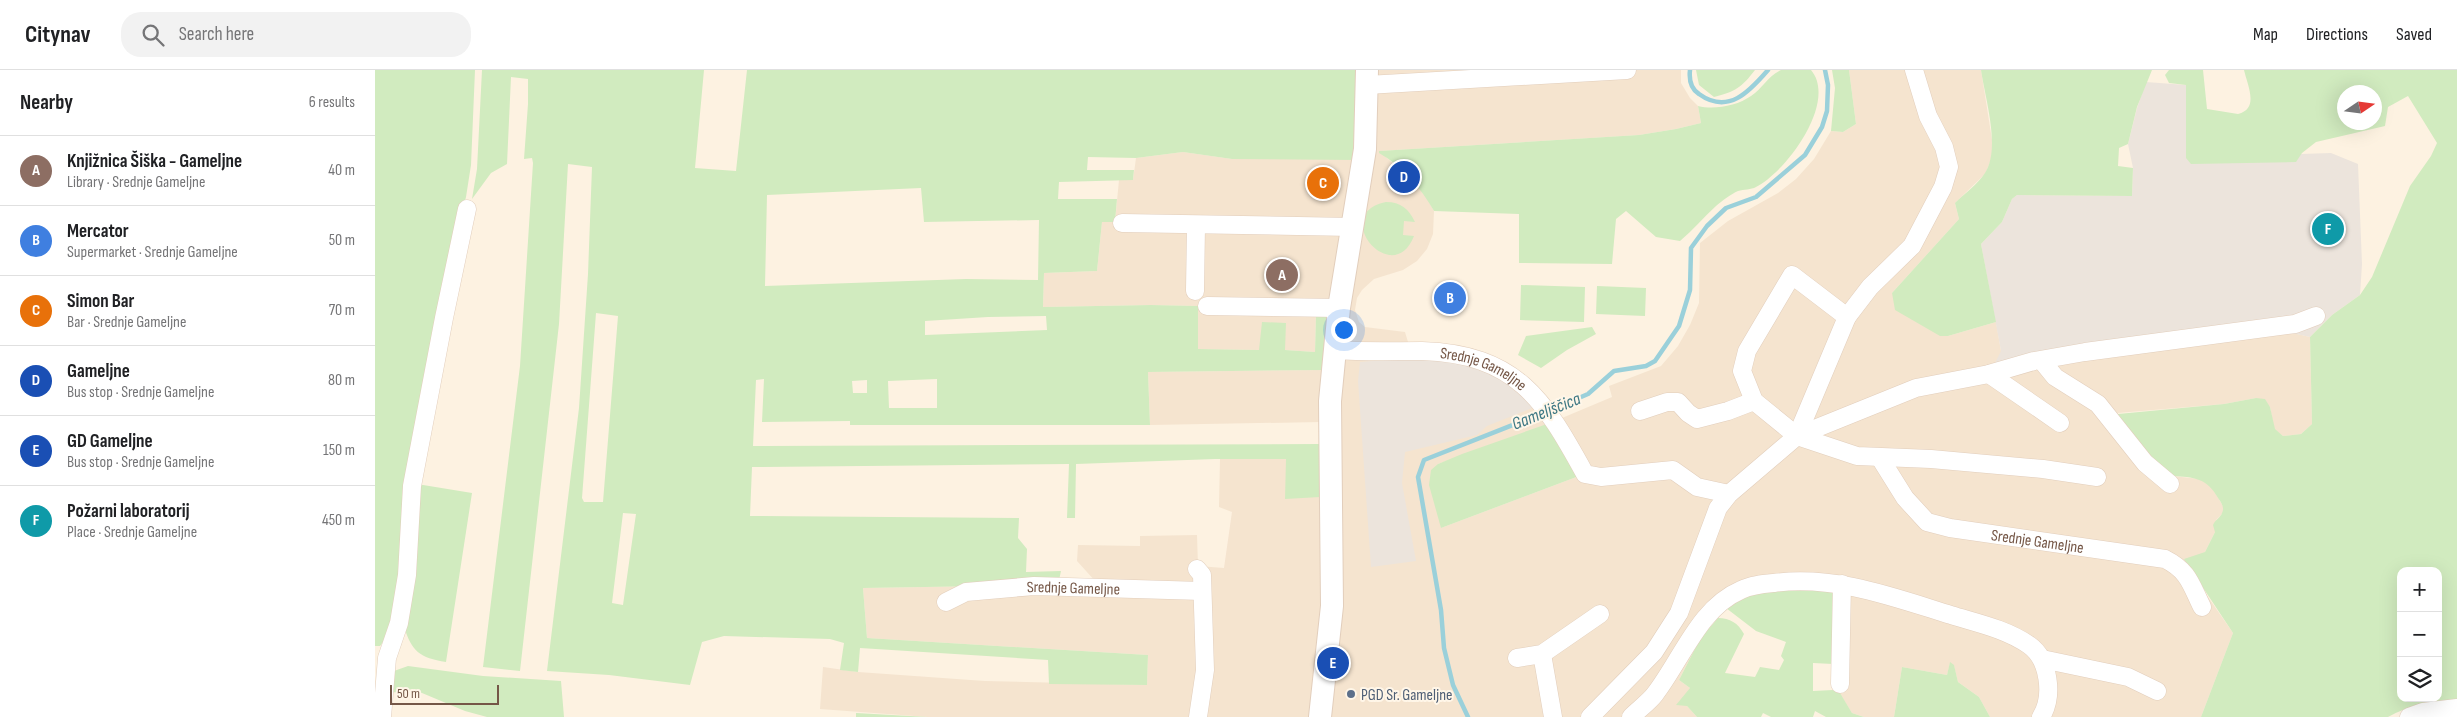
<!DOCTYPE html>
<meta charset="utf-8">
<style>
:root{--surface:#fff;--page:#f2f2f2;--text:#202124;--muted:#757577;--line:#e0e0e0;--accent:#2563eb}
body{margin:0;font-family:"Sofia Sans Condensed",sans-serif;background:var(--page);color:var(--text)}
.controls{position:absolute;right:15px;bottom:15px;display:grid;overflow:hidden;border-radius:10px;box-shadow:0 5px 20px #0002}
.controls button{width:45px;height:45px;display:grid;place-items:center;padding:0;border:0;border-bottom:1px solid var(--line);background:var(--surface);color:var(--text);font:25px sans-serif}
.compass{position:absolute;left:1962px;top:15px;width:45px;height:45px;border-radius:50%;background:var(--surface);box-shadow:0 5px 20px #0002;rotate:77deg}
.scale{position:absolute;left:15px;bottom:12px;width:109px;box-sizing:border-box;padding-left:5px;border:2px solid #755747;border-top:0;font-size:14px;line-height:18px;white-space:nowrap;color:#755747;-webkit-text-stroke:4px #fff6e8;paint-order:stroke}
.you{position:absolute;left:968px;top:259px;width:18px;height:18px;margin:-12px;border:4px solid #fff;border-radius:50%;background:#1a73e8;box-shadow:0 0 0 8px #1a73e833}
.badge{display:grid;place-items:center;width:32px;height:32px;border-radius:50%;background:var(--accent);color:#fff;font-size:16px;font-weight:700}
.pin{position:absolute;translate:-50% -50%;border:2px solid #fff;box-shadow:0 1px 5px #0006}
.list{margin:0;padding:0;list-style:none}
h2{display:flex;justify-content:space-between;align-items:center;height:65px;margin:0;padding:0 20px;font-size:21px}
h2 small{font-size:16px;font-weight:400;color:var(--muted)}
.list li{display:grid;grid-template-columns:32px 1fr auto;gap:15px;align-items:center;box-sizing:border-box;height:70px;padding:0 20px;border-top:1px solid var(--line)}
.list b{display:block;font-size:19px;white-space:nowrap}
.list p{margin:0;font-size:16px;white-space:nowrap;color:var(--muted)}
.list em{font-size:16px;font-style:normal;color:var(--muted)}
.icon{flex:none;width:28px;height:28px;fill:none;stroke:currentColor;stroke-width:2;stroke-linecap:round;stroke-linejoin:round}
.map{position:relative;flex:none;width:2082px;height:647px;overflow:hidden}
header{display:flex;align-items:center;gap:30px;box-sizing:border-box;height:70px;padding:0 25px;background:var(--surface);border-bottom:1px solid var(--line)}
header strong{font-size:24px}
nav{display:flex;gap:28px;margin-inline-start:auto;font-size:18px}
.search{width:350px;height:45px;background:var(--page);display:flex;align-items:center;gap:12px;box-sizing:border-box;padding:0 18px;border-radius:20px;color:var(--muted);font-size:19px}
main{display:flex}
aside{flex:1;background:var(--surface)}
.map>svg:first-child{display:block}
</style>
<header>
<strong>Citynav</strong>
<div class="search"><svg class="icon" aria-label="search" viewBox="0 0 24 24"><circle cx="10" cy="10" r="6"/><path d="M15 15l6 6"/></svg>Search here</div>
<nav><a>Map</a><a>Directions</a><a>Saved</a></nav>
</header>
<main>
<aside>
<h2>Nearby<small>6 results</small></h2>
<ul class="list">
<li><span class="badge" style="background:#8d6e63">A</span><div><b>Knjižnica Šiška - Gameljne</b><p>Library · Srednje Gameljne</p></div><em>40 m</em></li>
<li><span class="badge" style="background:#3f7fe0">B</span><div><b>Mercator</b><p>Supermarket · Srednje Gameljne</p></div><em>50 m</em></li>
<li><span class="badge" style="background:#e8710a">C</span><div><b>Simon Bar</b><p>Bar · Srednje Gameljne</p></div><em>70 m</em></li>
<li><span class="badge" style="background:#1a4fb4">D</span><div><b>Gameljne</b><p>Bus stop · Srednje Gameljne</p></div><em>80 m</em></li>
<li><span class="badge" style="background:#1a4fb4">E</span><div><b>GD Gameljne</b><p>Bus stop · Srednje Gameljne</p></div><em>150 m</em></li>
<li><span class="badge" style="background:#0f9aa8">F</span><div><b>Požarni laboratorij</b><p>Place · Srednje Gameljne</p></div><em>450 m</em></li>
</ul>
</aside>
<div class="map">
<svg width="2082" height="647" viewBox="0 0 2082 647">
<rect width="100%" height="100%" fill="#fdf2e1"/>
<path fill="#f5e4cf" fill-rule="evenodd" d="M 984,0 L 1306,0 L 1306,13 L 1315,28 L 1323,36 L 1326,53 L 1301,59 L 1264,65 L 1004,81 L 1034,107 L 1050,125 L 1059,141 L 1058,164 L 1052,179 L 1042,191 L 1028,200 L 999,209 L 987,220 L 982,228 L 980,240 L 984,252 L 990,257 L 1030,262 L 1033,272 L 1102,281 L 1123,288 L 1165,321 L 1187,348 L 1237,327 L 1234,316 L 1286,296 L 1303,276 L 1315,255 L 1324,233 L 1325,173 L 1353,151 L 1403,123 L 1421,109 L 1439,89 L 1456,61 L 1468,62 L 1481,54 L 1474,0 L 1606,0 L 1618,76 L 1616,90 L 1610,104 L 1580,133 L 1584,149 L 1517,223 L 1573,266 L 1621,252 L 1626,281 L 1679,293 L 1904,260 L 1935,267 L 1937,354 L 1926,364 L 1908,366 L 1899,359 L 1895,337 L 1881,328 L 1849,334 L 1743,343 L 1740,347 L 1797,406 L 1825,409 L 1836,416 L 1848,436 L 1848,443 L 1841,450 L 1840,462 L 1830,482 L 1822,511 L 1858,563 L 1826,647 L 1615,647 L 1604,627 L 1583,612 L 1579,596 L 1575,593 L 1572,605 L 1527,597 L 1519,647 L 1489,647 L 1477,643 L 1465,624 L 1458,620 L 1458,594 L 1351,538 L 1325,569 L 1304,610 L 1315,618 L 1312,636 L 1322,647 L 553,647 L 445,639 L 448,597 L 483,602 L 610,611 L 772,615 L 773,585 L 492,568 L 488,518 L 683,515 L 721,512 L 702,491 L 703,475 L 765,476 L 765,466 L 822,465 L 823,496 L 849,498 L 857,442 L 844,437 L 845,389 L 911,389 L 945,427 L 946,352 L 775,355 L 773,302 L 950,300 L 941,244 L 940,282 L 910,280 L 910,253 L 885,280 L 822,279 L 822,236 L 776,235 L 668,237 L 669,203 L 722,201 L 727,152 L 740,152 L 744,110 L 758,110 L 761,88 L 808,82 L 857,89 ZM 1139,367 L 1204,406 L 1066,458 L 1063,394 Z"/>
<path fill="#ece4dc" d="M 1771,12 L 1811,15 L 1811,88 L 1956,83 L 1983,94 L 1987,194 L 1985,225 L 1957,245 L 1935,267 L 1903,260 L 1618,297 L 1626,281 L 1606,174 L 1627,152 L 1637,129 L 1642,125 L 1757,126 L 1758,98 L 1753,74 L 1762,38 Z
M 1022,289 L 1076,291 L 1127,305 L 1162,336 L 1112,356 L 1102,365 L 1030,382 L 1027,413 L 1041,491 L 996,497 L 983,311 L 985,292 Z"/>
<path fill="#d1ebbf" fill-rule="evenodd" d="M 0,0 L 100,0 L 96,95 L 91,127 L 78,178 L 26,502 L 12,567 L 5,576 L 0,576 Z
M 107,0 L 329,0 L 320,98 L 361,101 L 372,0 L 984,0 L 982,90 L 857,89 L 808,82 L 761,88 L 713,87 L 712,100 L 759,100 L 758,110 L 684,112 L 683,129 L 742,129 L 740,152 L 727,152 L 722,201 L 669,203 L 668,237 L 776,235 L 823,236 L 823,279 L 884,280 L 887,252 L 911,253 L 910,280 L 940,282 L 941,244 L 953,245 L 950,300 L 773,302 L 775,355 L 475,355 L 475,351 L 387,352 L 389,309 L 381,310 L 378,376 L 946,374 L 945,427 L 910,429 L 911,389 L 840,389 L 701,394 L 700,448 L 692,448 L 694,394 L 377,397 L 375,446 L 644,448 L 643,468 L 652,479 L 651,502 L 686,501 L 683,515 L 488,518 L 492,568 L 773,585 L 772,615 L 674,614 L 673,590 L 485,578 L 483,602 L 465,600 L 469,573 L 455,569 L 349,566 L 327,572 L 315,615 L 234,605 L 172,601 L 204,338 L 213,204 L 217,97 L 193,94 L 184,254 L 145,601 L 108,597 L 145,296 L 158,93 L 157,88 L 149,89 L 153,34 L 153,9 L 136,7 L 132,94 L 116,103 L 97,129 L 102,99 ZM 546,118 L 549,152 L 664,150 L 663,210 L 591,209 L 390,216 L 392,125 ZM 221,243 L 243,246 L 228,432 L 209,432 L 207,428 ZM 613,247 L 671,246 L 672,260 L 550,265 L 550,251 ZM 562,309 L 562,338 L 514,338 L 513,311 ZM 492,310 L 492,323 L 478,323 L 477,311 ZM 248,443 L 261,444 L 248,535 L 237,533 Z
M 1321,0 L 1380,0 C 1367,17 1360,22 1339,27 L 1324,15 Z
M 1406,0 L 1436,0 C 1463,32 1411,102 1381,117 C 1376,120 1369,119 1363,121 C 1356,124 1347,131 1341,136 C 1329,147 1318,160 1305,171 L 1281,167 L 1251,141 L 1241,149 L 1237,194 L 1144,193 L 1144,144 L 1059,141 C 1046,118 1027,96 1004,83 L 1004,81 L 1264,65 L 1301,59 L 1326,53 L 1323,36 C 1339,40 1362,36 1376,26 C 1388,18 1392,7 1406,0 Z
M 1457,0 L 1474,0 L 1481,54 L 1468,62 L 1456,61 L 1460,18 Z
M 1606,0 L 1777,0 L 1762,37 L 1753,74 L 1744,78 L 1743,96 L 1758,98 L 1757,126 L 1642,125 L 1637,129 L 1627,152 L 1606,174 L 1621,252 L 1573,266 L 1565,266 L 1520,240 L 1517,223 L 1584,149 L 1580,133 C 1589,124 1603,114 1610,103 C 1626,78 1610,28 1606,0 Z
M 1794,0 L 1828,0 L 1832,39 L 1863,44 C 1885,39 1872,14 1869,0 L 2082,0 L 2082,630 C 2059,632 2033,635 2013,647 L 1826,647 L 1858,563 L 1809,489 L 1830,482 L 1840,462 L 1838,455 C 1840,450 1846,447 1847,443 C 1850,438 1846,432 1843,428 C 1832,408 1819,407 1797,406 L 1760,374 L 1740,347 L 1743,344 L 1849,334 L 1881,328 L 1890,329 L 1895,337 L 1900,359 L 1908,366 L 1926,364 L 1937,354 L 1935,267 L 1957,245 L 1985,225 L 1997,207 L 2035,116 L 2056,86 L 2062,73 L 2033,26 L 2013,37 L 2010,56 L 1941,72 L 1927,83 L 1921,92 L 1816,94 L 1811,88 L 1811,15 L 1794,13 L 1790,5 ZM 1970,22 L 2000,22 L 2000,52 L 1970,52 ZM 2026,501 L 2063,501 L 2063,628 L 2026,628 Z
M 1011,132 C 1026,132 1034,139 1040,152 L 1029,151 L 1028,165 L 1039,166 C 1018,220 953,144 1011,132 Z
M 1146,215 L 1210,217 L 1209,252 L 1145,250 Z
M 1222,216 L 1271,218 L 1270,246 L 1221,244 Z
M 1217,257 L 1221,264 L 1192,280 L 1166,298 L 1143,285 L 1151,266 Z
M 1172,354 L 1204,406 L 1066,458 L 1054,415 L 1056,400 L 1063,394 L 1087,384 Z
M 42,414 L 97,423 L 71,592 C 45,588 36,581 29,556 Z
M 1460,517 L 1458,594 L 1438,593 L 1438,621 L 1458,620 L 1465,623 L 1477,643 L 1489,647 L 1451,647 L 1440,641 L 1438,647 L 1396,647 L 1388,643 L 1386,647 L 1322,647 L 1312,636 L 1301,635 L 1315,618 L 1304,610 L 1325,569 L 1343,548 C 1355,548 1363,553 1369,564 L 1350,603 L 1380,607 L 1385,597 L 1404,600 L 1409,590 L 1406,586 L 1411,572 L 1381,561 L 1351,538 L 1379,522 Z
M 1575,592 L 1579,595 L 1583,612 L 1604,627 L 1615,647 L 1519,647 L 1527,597 L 1572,605 Z
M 33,596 L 108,606 L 186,611 L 189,647 L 112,647 L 90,641 L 47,623 L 12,622 L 19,601 Z
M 481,643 L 553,647 L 481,647 Z"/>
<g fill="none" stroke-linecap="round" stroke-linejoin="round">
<path stroke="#9ad0da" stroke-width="4.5" d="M 1315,0 C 1314,9 1316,19 1324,24 C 1353,45 1374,22 1393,0
M 1176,340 L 1213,324 L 1239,301 L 1271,296 L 1280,291 L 1304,256 L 1315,220 L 1316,178 L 1332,156 L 1351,138 L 1381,127 L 1430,85 L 1447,57 L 1452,41 L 1453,15 L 1450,0
M 1093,647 L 1078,615 L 1069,578 L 1066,540 L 1043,407 L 1049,390 L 1168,343"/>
<defs>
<g id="minor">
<path d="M 992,15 L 1252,0"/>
<path d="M 747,153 L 978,157"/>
<path d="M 820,221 L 821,156"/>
<path d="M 832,236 L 964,238"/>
<path d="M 1472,247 L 1417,205 L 1372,281 L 1367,301 L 1379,331 L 1422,366 L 1482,386 L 1556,389 L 1668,399 L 1722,407"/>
<path id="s1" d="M 960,280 C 989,282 1018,281 1047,281 C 1141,284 1169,329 1210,404 L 1226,407 L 1298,400 L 1322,417 L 1354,424"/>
<path d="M 1667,291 L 1680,307 L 1723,334 L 1770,393 L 1795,414"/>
<path d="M 1614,304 L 1685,353"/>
<path d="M 1265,341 L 1292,332 L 1303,332 L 1313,343 L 1322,349 L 1353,341 L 1379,331"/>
<path d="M 1422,366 L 1472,247 L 1495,217 L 1537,176 L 1568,117 L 1574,97 L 1569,77 L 1553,46 L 1539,0"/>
<path id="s2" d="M 1505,388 L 1530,428 L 1552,452 L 1575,458 L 1790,489 C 1814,501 1816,515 1827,537"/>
<path d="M 822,499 L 827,505 L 830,600 L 823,647"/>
<path id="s3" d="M 571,532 L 591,522 L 659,516 L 827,521"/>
<path d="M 1167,584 L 1178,647"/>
<path d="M 1142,588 L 1167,584 L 1225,544"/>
<path d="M 1667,589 L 1753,607 L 1782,621"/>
<path d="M 1465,614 L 1467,514"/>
<path d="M 7,647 L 12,588 L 24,553 L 32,505 L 37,416 L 69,248 L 92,139"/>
<path d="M 1215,647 L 1279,582 L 1304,543 L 1343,438 L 1354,424 L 1422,366 L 1541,318 L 1614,304 L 1659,291 L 1710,282 L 1920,254 L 1941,246"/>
<path d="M 1256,647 C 1264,639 1274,632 1280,624 C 1307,589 1324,538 1366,520 C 1376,515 1388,514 1399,513 C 1460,505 1518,527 1576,545 C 1602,553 1631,559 1654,575 C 1674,589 1679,626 1666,647"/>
<path d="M 2034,647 L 2048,642 L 2082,638"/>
</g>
<path id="tertiary" d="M 945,647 L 957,536 L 955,331 L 964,238 L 990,79 L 992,0"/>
</defs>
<use href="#minor" stroke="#e2cebc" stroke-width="19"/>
<use href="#tertiary" stroke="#e2cebc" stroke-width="24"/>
<use href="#minor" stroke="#fff" stroke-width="18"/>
<use href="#tertiary" stroke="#fff" stroke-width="22"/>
</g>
<circle fill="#5c6f8a" stroke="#fff6e8" stroke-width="2" cx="976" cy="624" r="5"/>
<g text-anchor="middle" stroke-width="4" stroke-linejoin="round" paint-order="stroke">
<g font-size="16" fill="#755747" stroke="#fff6e8">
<text dy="6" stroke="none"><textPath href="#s1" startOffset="152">Srednje Gameljne</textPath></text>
<text dy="6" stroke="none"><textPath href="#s2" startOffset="192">Srednje Gameljne</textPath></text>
<text dy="6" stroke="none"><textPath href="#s3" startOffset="130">Srednje Gameljne</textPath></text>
</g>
<g font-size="16" fill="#4e5e75" stroke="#fff6e8" text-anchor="start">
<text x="986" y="630">PGD Sr. Gameljne</text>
</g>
<g font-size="18" font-style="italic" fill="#3d7783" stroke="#fff6e8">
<text transform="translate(1171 341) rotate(-22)" y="6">Gameljščica</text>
</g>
</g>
</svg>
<div class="controls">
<button>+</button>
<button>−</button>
<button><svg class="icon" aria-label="layers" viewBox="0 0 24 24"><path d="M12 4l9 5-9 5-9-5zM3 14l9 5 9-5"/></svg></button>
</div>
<svg class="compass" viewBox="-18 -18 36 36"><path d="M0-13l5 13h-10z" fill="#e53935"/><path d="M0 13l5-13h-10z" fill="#757577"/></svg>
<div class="scale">50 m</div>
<div class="you"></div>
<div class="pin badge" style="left:907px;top:205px;background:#8d6e63">A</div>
<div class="pin badge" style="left:1075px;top:228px;background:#3f7fe0">B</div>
<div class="pin badge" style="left:948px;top:113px;background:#e8710a">C</div>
<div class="pin badge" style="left:1029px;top:107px;background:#1a4fb4">D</div>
<div class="pin badge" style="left:958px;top:593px;background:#1a4fb4">E</div>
<div class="pin badge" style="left:1953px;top:159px;background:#0f9aa8">F</div>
</div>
</main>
